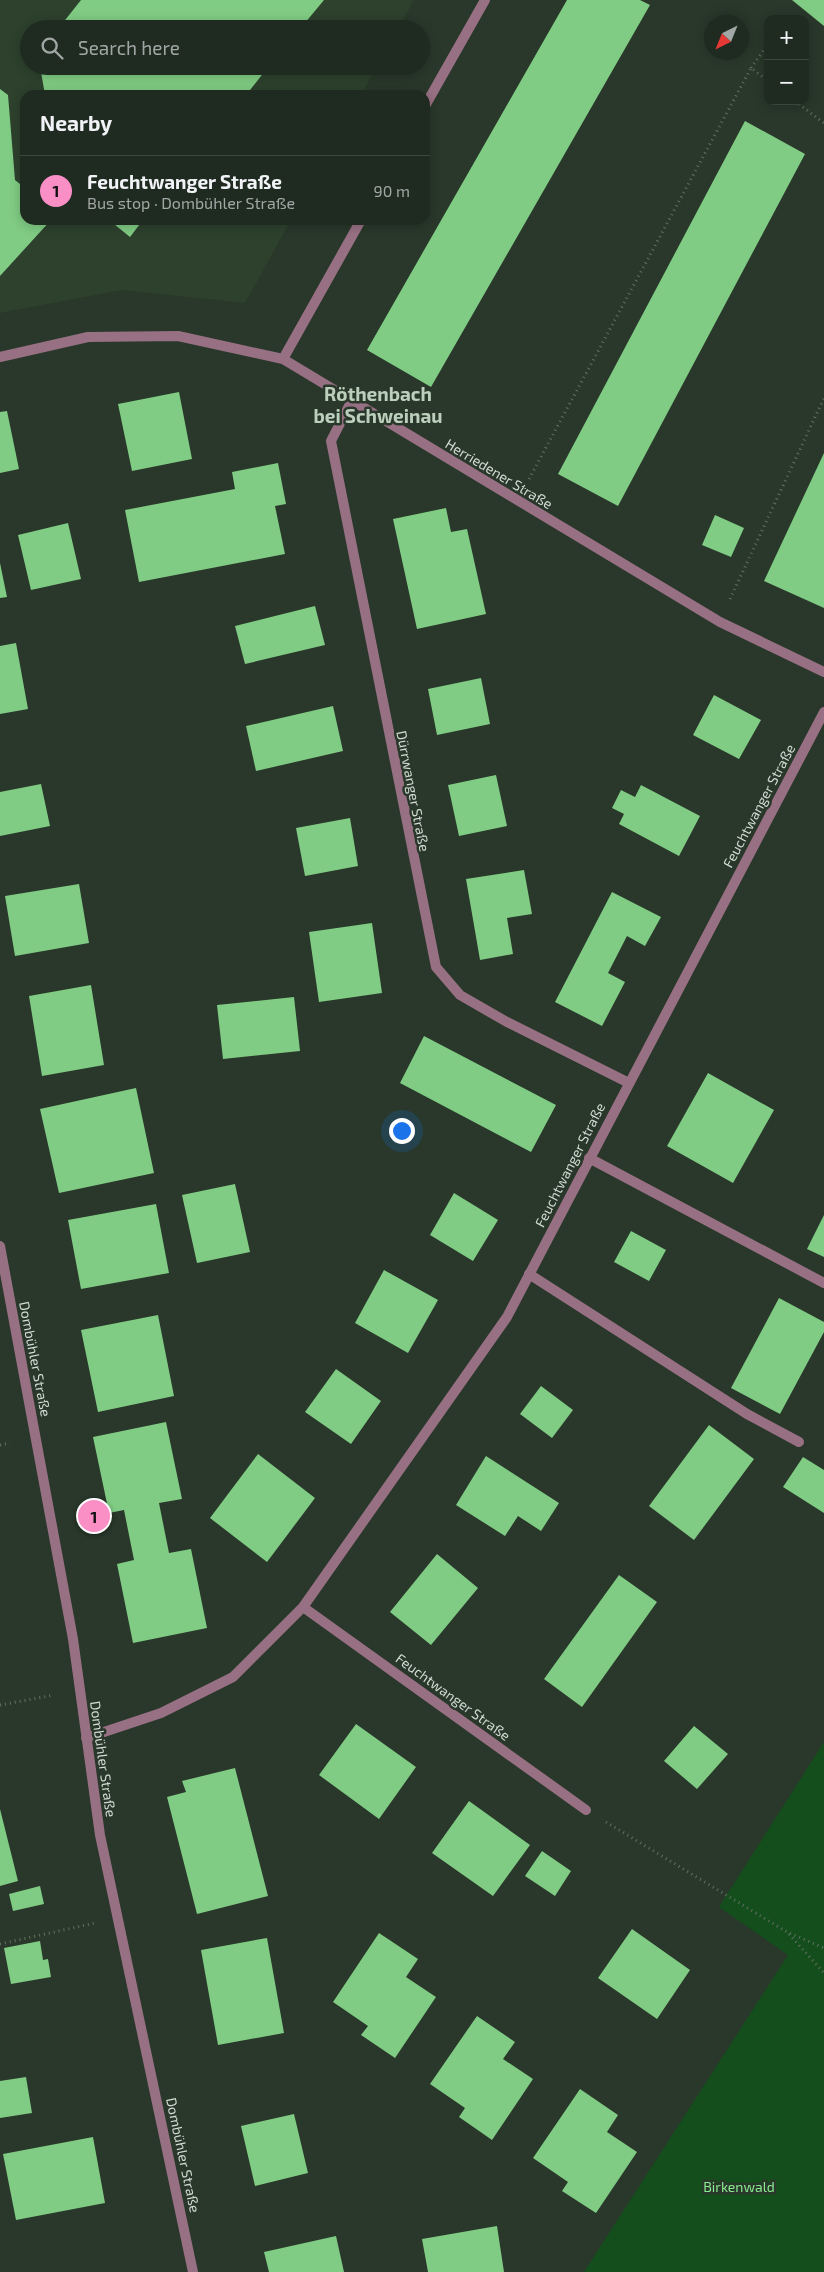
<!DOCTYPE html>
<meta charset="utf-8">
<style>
:root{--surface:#1f2a20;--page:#2c362d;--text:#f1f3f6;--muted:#a1a7a5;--line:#3c463e;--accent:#fa8fc6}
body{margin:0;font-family:"Exo 2",sans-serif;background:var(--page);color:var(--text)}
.controls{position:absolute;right:15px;top:15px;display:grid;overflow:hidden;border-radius:10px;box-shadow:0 2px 12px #0003}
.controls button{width:45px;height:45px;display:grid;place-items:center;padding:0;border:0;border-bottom:1px solid var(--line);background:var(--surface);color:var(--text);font:25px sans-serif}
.compass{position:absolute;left:704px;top:15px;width:45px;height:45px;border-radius:50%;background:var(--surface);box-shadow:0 2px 12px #0003;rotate:223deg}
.you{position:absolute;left:401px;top:1130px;width:18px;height:18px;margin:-12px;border:4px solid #fff;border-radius:50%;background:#1a73e8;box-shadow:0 0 0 8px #1a73e833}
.badge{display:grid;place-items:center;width:32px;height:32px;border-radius:50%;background:var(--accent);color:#111;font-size:16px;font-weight:700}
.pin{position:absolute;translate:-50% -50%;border:2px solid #fff;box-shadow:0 1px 5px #0006}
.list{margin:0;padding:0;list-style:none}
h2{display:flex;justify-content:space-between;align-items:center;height:65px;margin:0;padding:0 20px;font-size:21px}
h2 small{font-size:16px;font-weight:400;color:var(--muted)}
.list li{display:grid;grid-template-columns:32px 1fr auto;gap:15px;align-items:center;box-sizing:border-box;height:70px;padding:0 20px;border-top:1px solid var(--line)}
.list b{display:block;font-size:19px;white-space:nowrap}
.list p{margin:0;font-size:16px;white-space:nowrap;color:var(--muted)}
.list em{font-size:16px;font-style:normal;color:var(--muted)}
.icon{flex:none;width:28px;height:28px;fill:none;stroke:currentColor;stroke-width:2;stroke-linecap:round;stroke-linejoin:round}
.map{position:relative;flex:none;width:824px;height:2272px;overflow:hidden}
.search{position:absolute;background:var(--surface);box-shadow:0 2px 12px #0003;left:20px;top:20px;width:410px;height:55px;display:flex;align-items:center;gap:12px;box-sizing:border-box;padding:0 18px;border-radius:28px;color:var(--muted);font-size:19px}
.panel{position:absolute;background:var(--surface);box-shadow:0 2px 12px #0003;left:20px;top:90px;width:410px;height:135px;border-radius:15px}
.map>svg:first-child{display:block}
</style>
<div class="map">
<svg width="824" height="2272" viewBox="0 0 824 2272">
<rect width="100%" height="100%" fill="#29382a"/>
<path fill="#2d412d" d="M 0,0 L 414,0 L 398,29 L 29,29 L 29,66 L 377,66 L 361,95 L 25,95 L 25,220 L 291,220 L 245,303 L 122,290 L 0,313 Z"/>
<path fill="#144e1c" d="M 824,1742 L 824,2272 L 584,2272 L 788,1955 L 719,1907 Z"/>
<path fill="#80cc84" d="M 81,0 L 324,0 L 300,29 L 58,29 Z
M 567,0 L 640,0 L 650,5 L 431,387 L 367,350 Z
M 792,0 L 824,0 L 824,26 Z
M 40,66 L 269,66 L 246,95 L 45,95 Z
M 0,89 L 8,95 L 15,180 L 20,184 L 25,184 L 25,220 L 51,220 L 0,276 Z
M 745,121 L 805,154 L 618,506 L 558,474 Z
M 109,220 L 143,220 L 130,237 Z
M 179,392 L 192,459 L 132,471 L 118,404 Z
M 7,411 L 19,469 L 0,473 L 0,412 Z
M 824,453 L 824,608 L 764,581 Z
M 278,463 L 286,504 L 275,506 L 285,554 L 139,582 L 125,510 L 235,489 L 232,472 Z
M 446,508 L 451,532 L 467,529 L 486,614 L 417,629 L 393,519 Z
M 715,515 L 744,528 L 731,557 L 702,545 Z
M 68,523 L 81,579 L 31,590 L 18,535 Z
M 0,563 L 7,597 L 0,598 Z
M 315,606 L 325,645 L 245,664 L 235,626 Z
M 16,643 L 28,709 L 0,714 L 0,646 Z
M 481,678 L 490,724 L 437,735 L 428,689 Z
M 714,695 L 761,720 L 739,759 L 693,735 Z
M 333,706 L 343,751 L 256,771 L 246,726 Z
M 496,775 L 507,826 L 459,836 L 448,785 Z
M 41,784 L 50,826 L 0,836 L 0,792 Z
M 641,785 L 700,816 L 679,856 L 619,824 L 624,814 L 612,808 L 621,790 L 635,797 Z
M 350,818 L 358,866 L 305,876 L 296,828 Z
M 524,870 L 532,914 L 507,918 L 513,954 L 480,960 L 466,879 Z
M 79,884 L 89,943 L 15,956 L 5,896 Z
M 612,892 L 661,917 L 645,946 L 627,936 L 608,973 L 625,982 L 602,1026 L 555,1002 Z
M 372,923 L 382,993 L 319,1002 L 309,932 Z
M 91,985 L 104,1065 L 42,1076 L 29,996 Z
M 294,997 L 300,1051 L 223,1059 L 217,1005 Z
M 424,1036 L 556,1105 L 531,1152 L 400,1083 Z
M 708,1073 L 774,1110 L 733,1183 L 667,1146 Z
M 136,1088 L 154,1173 L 59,1193 L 40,1109 Z
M 235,1184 L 250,1252 L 197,1263 L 182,1195 Z
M 454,1193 L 498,1220 L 473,1261 L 430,1235 Z
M 156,1204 L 169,1273 L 81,1289 L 68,1220 Z
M 824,1215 L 824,1257 L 807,1249 Z
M 631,1231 L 666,1250 L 649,1281 L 614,1262 Z
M 384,1270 L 438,1300 L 408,1353 L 355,1323 Z
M 779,1298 L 824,1322 L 824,1332 L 780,1414 L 731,1388 Z
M 158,1315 L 174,1396 L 98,1412 L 81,1330 Z
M 336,1369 L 381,1401 L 351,1444 L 305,1412 Z
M 541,1386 L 573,1410 L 552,1438 L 520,1414 Z
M 166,1422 L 182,1499 L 159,1503 L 169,1553 L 191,1549 L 207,1628 L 133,1643 L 117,1564 L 134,1560 L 124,1510 L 109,1513 L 93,1437 Z
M 709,1425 L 754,1459 L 694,1540 L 649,1506 Z
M 258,1454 L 315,1498 L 267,1562 L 210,1518 Z
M 486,1456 L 559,1503 L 541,1531 L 518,1516 L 505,1536 L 456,1505 Z
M 803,1457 L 824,1470 L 824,1513 L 783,1487 Z
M 437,1554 L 478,1588 L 431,1645 L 390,1612 Z
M 619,1575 L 657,1602 L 582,1707 L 544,1679 Z
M 356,1724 L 416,1767 L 379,1819 L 319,1775 Z
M 694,1726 L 728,1754 L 697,1789 L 664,1761 Z
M 235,1768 L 268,1896 L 197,1914 L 167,1797 L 186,1792 L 182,1781 Z
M 469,1801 L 530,1845 L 493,1896 L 432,1853 Z
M 0,1809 L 18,1881 L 0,1886 Z
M 542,1851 L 571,1871 L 555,1896 L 525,1876 Z
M 40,1886 L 44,1904 L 13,1911 L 9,1894 Z
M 632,1929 L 690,1970 L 657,2019 L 598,1978 Z
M 379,1933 L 418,1959 L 406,1977 L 436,1997 L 395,2058 L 361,2035 L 368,2026 L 333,2002 Z
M 267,1938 L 284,2033 L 218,2045 L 201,1950 Z
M 40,1941 L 43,1960 L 48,1959 L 51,1977 L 11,1984 L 4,1948 Z
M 477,2016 L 515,2042 L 503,2059 L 533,2079 L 492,2140 L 459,2117 L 465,2108 L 430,2084 Z
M 26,2077 L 32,2113 L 0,2118 L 0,2081 Z
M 580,2089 L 618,2115 L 607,2132 L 637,2152 L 596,2213 L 562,2191 L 568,2182 L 533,2158 Z
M 294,2114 L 308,2173 L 255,2186 L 241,2126 Z
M 93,2137 L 105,2203 L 16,2220 L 3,2154 Z
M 497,2226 L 504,2272 L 428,2272 L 422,2239 Z
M 336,2236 L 344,2272 L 269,2272 L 264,2252 Z"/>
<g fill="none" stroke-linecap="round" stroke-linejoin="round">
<path stroke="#627063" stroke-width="3" stroke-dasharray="1 4" stroke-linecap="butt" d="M 751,68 L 768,44
M 795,101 L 824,123
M 529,479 L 751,68 L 768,81
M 730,599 L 824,398
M 0,1445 L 10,1443
M 0,1705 L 54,1695
M 606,1822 L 787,1932 L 824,1948
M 789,1934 L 824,1973
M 0,1944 L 95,1923"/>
<path stroke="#987083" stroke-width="10" d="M 589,1158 L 824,1283
M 529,1274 L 747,1414 L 799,1442"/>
<path stroke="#987083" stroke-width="10" d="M 425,106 L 485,0
M 0,357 L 88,337 L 178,336 L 283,359 L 720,622 L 824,672
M 283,359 L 361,220
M 352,400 L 331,441 L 436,967 L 460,995 L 507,1022 L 629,1083
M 0,1246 L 73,1639 L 100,1835 L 193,2272
M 303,1607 L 586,1810
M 86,1738 L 161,1713 L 233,1677 L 303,1607 L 507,1317 L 824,712"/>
</g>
<g text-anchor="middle" stroke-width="5" stroke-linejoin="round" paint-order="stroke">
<g font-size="14" fill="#d1dbd1" stroke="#29382a">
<text transform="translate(499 474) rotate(31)" y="5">Herriedener Straße</text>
<text transform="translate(413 791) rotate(79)" y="5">Dürrwanger Straße</text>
<text transform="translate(759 806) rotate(-62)" y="5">Feuchtwanger Straße</text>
<text transform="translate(570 1165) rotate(-63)" y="5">Feuchtwanger Straße</text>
<text transform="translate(35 1359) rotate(79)" y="5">Dombühler Straße</text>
<text transform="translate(453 1697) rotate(36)" y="5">Feuchtwanger Straße</text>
<text transform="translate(103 1759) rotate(82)" y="5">Dombühler Straße</text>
<text transform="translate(183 2155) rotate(78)" y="5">Dombühler Straße</text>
</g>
<g font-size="14" fill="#8aec90" stroke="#29382a">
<text x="739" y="2192">Birkenwald</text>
</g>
<g font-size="19" font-weight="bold" fill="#bccfbc" stroke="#29382a">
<text x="378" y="401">Röthenbach<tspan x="378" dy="22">bei Schweinau</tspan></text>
</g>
</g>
</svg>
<div class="controls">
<button>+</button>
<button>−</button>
</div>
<svg class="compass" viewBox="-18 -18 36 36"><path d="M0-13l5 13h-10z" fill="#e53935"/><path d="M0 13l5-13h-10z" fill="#a1a7a5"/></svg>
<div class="you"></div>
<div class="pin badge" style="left:94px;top:1516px">1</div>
<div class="search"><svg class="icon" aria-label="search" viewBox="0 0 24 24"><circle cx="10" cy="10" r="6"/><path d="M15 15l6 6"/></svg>Search here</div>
<section class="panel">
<h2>Nearby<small></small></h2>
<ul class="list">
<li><span class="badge">1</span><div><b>Feuchtwanger Straße</b><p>Bus stop · Dombühler Straße</p></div><em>90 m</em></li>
</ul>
</section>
</div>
